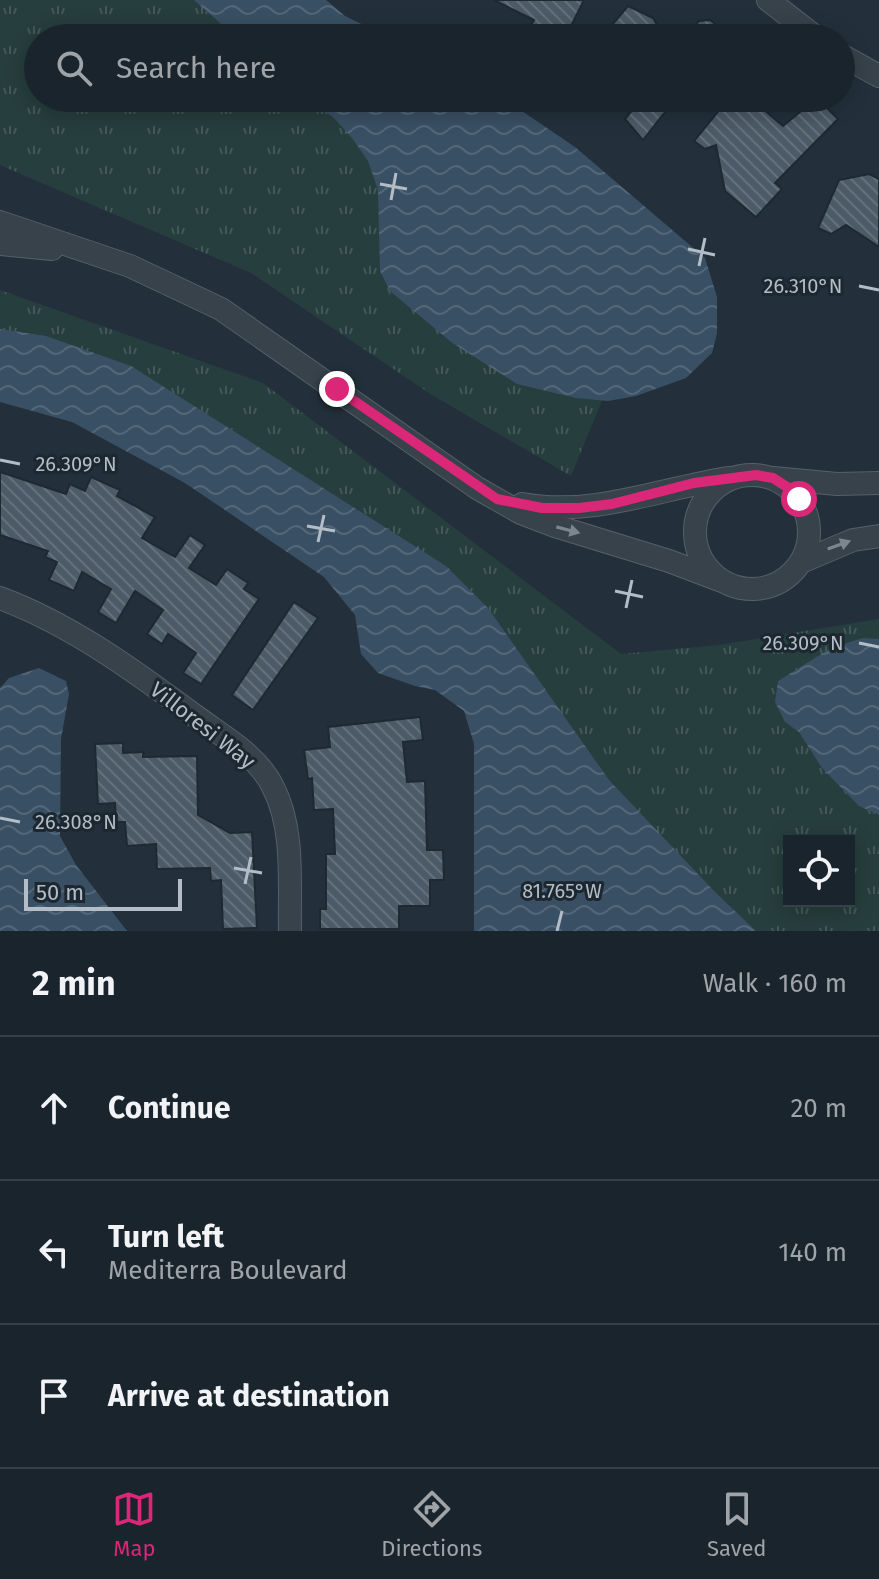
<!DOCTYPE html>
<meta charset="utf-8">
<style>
:root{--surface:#1a242c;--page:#273038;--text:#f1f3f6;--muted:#9fa4a9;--line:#384148;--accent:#db2777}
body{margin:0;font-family:"Fira Sans",sans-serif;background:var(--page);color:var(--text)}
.controls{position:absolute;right:24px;bottom:24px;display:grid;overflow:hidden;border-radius:0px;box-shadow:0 4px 20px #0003}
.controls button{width:72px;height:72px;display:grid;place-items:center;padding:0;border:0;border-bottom:2px solid var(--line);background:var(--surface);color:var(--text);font:40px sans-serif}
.scale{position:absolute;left:24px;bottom:20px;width:158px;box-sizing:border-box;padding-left:8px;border:4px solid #b2bdc7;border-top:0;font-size:22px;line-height:28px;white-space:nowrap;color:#b2bdc7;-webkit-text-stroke:6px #1c2730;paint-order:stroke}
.stop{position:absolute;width:24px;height:24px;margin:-18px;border:6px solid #db2777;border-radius:50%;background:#fff}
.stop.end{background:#db2777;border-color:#fff;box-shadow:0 2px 8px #0008}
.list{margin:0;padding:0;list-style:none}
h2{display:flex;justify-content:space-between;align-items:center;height:104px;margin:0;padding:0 32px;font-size:34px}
h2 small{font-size:26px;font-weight:400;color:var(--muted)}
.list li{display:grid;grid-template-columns:52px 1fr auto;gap:24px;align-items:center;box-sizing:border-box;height:144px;padding:0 32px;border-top:2px solid var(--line)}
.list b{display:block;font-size:30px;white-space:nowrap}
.list p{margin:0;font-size:26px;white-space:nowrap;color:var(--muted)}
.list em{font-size:26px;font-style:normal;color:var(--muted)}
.icon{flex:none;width:44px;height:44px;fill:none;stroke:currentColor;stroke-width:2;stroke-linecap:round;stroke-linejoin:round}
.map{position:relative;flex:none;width:879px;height:931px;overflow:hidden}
.search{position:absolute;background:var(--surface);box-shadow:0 4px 20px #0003;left:24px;right:24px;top:24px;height:88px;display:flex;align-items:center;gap:20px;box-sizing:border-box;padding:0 28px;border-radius:44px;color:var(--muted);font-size:30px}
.sheet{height:536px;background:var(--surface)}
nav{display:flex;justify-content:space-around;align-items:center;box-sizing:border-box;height:112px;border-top:2px solid var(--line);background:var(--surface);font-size:22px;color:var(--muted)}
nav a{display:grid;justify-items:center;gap:4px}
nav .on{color:var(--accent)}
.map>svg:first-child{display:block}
</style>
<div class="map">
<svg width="879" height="931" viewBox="0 0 879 931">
<defs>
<pattern id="grass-tufts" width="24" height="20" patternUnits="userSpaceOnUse" patternTransform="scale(2)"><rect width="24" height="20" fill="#263e3d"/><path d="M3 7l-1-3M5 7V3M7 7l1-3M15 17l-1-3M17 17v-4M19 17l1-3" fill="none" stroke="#435858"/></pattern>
<pattern id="water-waves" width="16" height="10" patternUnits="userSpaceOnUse" patternTransform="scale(2)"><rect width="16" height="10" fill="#395064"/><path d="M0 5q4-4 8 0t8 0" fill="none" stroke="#536779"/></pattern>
<pattern id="building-back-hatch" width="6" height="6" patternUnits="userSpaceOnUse" patternTransform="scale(2)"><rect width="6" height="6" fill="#4c5b67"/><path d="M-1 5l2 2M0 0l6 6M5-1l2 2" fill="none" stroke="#63717b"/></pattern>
</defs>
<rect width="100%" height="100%" fill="#23303b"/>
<path fill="url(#grass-tufts)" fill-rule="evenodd" d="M 0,0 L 229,0 L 279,38 L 38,38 L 38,98 L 343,98 L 623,349 L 571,476 L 432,395 L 251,273 L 0,165 Z
M 0,290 L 263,383 L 621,654 L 719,645 L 879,619 L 879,931 L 562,931 L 446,643 L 0,360 ZM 789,841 L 849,841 L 849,901 L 789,901 Z"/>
<path fill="url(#water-waves)" d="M 194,0 L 326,0 L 345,16 L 390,38 L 237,38 Z
M 307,98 L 503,98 L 575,147 L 705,258 L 717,297 L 717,333 L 712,353 L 686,378 L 636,396 L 608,401 L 576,398 L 517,384 L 451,342 L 390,291 L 380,271 L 378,190 L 368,161 L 352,138 L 334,118 Z
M 0,329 L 46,336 L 131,366 L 446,566 L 488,608 L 609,780 L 714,891 L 756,931 L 474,931 L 474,744 L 464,711 L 435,690 L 415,686 L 378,673 L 361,654 L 355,615 L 324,577 L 185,483 L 72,422 L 0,402 Z
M 863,638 L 879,639 L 879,815 L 859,806 L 822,768 L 799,732 L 785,722 L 775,702 L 778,681 L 831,648 Z
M 39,668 L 66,681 L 69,694 L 61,739 L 60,836 L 76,865 L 127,931 L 0,931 L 0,688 L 9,678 Z"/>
<path fill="url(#building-back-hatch)" stroke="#1e2932" stroke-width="2" d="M 494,0 L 584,0 L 565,38 L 524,38 L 534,20 Z
M 628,6 L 653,18 L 665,38 L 601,38 Z
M 710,20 L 734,38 L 682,38 L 699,21 Z
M 642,98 L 676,98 L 643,140 L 625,119 Z
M 729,98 L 750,98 L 783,126 L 811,103 L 823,104 L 838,119 L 775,183 L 782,189 L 756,217 L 725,191 L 716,145 L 705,149 L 694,141 Z
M 869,174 L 879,179 L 879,247 L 846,225 L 831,234 L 818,228 L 839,180 Z
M 0,472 L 66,494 L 70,484 L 85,491 L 91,477 L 120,490 L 117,496 L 155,517 L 142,538 L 175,557 L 190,535 L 205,545 L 189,568 L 216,585 L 227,569 L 248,583 L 244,589 L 259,599 L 201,684 L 183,673 L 196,653 L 168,634 L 162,644 L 147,634 L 163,610 L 135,591 L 116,623 L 98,612 L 111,589 L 82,572 L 74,591 L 49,580 L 57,562 L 45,557 L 48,551 L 0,535 Z
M 294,602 L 318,618 L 253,710 L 232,695 Z
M 420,717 L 423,740 L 403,742 L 407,782 L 425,781 L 427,850 L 443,850 L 444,880 L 430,880 L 430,906 L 399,906 L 399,929 L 320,929 L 320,909 L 326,909 L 326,854 L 335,854 L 333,809 L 314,810 L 312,778 L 308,779 L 304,750 L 330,747 L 328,727 Z
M 123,743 L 123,753 L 143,752 L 143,757 L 197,756 L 198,815 L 230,833 L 252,832 L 257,928 L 223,929 L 221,880 L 211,881 L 210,868 L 157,869 L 156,844 L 127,846 L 125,822 L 116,822 L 115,803 L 98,804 L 95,744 Z"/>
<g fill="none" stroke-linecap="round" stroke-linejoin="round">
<defs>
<path id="street" d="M 768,0 L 817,38
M 841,55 L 879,76
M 0,222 L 130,266 L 221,309 L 477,488 L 521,513 L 555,526 L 669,561 L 722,581
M 0,244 L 52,249
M695 532a57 57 0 1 1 114 0a57 57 0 1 1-114 0Z
M 773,478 L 837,484 L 879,483
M 522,504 C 593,517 658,489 728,478
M 801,562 L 853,540 L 879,536
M 0,598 C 72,625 136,672 198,718 C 224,737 258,756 273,787 C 295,829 289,885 290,931"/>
</defs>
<use href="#street" stroke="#556069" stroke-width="24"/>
<use href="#street" stroke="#37424b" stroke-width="22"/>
</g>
<defs><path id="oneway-solid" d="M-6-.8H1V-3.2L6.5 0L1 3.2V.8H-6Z" transform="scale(2)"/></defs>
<g fill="#7b868f">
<use href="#oneway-solid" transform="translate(568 530) rotate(15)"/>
<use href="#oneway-solid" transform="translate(839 545) rotate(-20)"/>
</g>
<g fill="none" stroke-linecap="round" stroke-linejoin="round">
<path stroke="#db2777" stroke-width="10" d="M 337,389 L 497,499 L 542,508 L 579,508 L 612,504 L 694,483 L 756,475 L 773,478 L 787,487 L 799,499"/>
</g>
<path fill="none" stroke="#b2bdc7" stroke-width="3" d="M 380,184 L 407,189M 391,200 L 396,173M 688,249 L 715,255M 699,266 L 705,238M 859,286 L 879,290M 0,460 L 20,464M 307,526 L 335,531M 318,542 L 324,515M 615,591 L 643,597M 626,608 L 632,580M 859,643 L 879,647M 0,818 L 20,822M 234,868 L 262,873M 245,884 L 251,857M 557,931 L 562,911"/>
<g text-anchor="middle" stroke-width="6" stroke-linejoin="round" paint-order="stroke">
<g font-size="22" fill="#b2bdc7" stroke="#1c2730">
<text transform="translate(203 725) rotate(38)" y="8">Villoresi Way</text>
</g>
</g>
<g font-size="20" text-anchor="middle" fill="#b2bdc7" stroke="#1c2730" stroke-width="6" stroke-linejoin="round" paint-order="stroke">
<text x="803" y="293">26.310°N</text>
<text x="76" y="471">26.309°N</text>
<text x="803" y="650">26.309°N</text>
<text x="76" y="829">26.308°N</text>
<text x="562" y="898">81.765°W</text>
</g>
</svg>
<div class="controls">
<button><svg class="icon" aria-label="locate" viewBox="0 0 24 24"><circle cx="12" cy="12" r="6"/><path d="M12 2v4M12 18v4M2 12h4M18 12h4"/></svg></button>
</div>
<div class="scale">50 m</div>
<div class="stop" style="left:799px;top:499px"></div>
<div class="stop end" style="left:337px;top:389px"></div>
<div class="search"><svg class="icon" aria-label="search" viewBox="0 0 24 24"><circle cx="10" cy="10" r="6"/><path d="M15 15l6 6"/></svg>Search here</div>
</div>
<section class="sheet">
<h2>2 min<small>Walk · 160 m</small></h2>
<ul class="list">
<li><svg class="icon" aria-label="ahead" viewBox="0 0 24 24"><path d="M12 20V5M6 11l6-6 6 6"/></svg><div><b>Continue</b></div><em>20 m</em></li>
<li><svg class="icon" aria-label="left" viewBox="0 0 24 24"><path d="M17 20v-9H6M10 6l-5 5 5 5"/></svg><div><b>Turn left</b><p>Mediterra Boulevard</p></div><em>140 m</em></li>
<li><svg class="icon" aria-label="arrive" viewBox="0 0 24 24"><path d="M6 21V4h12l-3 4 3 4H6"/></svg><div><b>Arrive at destination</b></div></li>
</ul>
</section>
<nav>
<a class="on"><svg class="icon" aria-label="map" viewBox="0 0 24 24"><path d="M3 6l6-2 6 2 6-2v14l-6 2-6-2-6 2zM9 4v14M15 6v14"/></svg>Map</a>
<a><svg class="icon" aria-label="directions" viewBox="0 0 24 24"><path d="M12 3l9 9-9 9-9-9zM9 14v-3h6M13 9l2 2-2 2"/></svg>Directions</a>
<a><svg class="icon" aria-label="saved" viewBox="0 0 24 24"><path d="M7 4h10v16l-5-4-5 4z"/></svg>Saved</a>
</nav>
